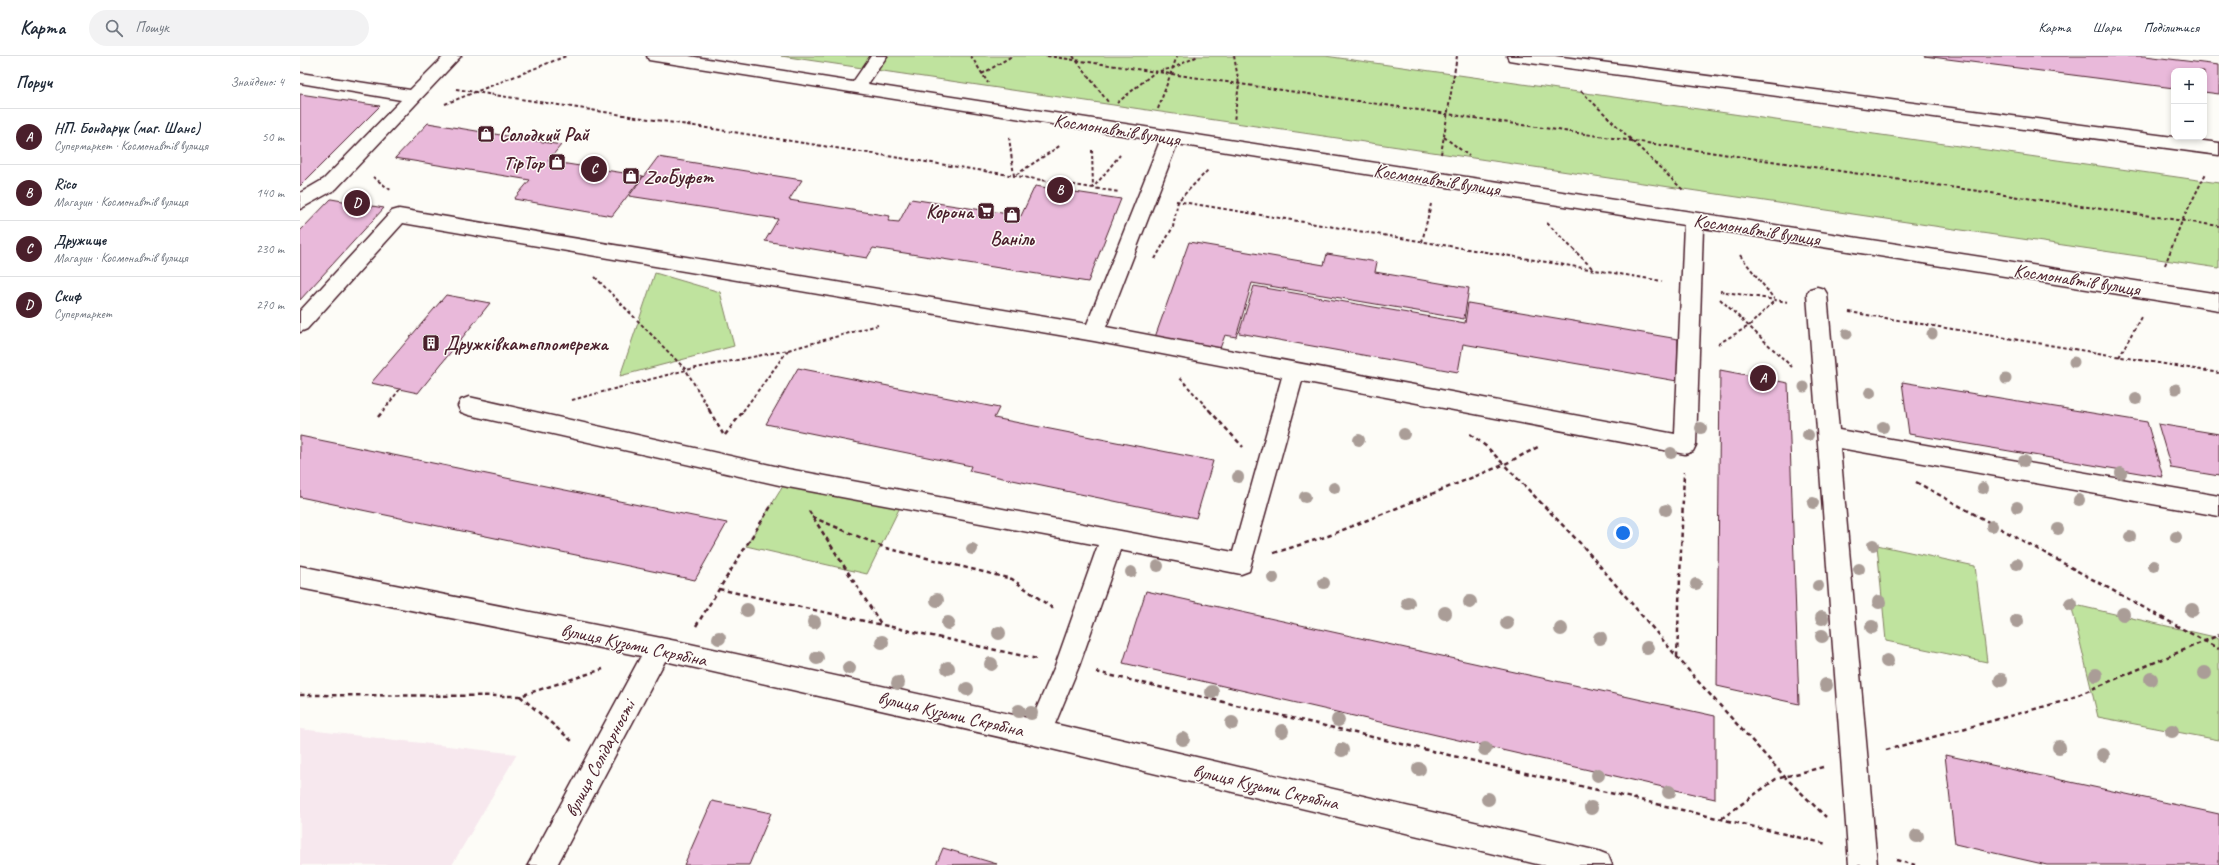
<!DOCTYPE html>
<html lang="uk">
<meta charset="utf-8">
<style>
:root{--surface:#fff;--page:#f2f2f3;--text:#1f2937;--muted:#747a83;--line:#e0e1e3;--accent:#4a1f2b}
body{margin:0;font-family:Caveat,sans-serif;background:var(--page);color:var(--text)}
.controls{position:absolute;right:12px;top:12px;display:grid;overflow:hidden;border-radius:8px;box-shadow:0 2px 6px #0003}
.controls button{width:36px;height:36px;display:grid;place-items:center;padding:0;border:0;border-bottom:1px solid var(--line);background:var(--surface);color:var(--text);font:20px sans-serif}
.you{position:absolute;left:1323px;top:477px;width:14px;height:14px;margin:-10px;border:3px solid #fff;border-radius:50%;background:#1a73e8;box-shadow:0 0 0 6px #1a73e833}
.badge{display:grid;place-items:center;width:26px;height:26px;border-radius:50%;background:var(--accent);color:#fff;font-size:13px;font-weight:700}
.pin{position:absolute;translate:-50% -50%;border:2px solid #fff;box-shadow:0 1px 4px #0006}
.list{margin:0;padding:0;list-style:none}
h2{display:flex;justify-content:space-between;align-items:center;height:52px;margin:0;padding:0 16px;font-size:17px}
h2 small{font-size:13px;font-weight:400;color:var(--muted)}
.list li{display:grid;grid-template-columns:26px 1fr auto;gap:12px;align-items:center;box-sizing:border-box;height:56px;padding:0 16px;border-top:1px solid var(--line)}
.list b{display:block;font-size:15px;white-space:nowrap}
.list p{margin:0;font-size:13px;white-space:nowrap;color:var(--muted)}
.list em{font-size:13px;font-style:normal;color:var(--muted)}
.icon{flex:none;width:22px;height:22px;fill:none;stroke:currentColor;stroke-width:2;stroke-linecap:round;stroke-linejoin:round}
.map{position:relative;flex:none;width:1919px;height:809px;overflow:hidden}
header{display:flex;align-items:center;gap:24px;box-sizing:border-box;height:56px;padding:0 20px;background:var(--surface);border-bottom:1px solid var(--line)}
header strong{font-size:19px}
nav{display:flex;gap:22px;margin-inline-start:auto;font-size:14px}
.search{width:280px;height:36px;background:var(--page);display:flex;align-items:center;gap:10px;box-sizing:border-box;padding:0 14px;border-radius:22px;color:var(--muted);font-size:15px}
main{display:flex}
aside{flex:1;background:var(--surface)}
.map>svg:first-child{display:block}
</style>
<header>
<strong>Карта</strong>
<div class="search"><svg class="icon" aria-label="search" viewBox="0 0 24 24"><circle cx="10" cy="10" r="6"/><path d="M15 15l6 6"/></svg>Пошук</div>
<nav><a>Карта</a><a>Шари</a><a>Поділитися</a></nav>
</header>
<main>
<aside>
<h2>Поруч<small>Знайдено: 4</small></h2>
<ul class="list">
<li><span class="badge">A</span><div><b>НП. Бондарук (маг. Шанс)</b><p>Супермаркет · Космонавтів вулиця</p></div><em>50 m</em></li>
<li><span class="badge">B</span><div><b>Rico</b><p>Магазин · Космонавтів вулиця</p></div><em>140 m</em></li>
<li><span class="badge">C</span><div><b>Дружище</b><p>Магазин · Космонавтів вулиця</p></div><em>230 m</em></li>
<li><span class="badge">D</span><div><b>Скиф</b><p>Супермаркет</p></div><em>270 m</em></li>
</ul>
</aside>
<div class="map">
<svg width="1919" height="809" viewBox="0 0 1919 809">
<rect width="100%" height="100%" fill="#fdfcf7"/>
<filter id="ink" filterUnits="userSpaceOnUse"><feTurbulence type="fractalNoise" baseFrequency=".025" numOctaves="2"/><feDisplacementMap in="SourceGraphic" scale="8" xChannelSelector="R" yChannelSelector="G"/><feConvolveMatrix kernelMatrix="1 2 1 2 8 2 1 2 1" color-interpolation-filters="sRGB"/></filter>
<g filter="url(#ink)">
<path fill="#f7e8ee" d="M 0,673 L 217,698 L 152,809 L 0,809 Z"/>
<path fill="#bfe39e" stroke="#848164" d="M 481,0 L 1025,0 L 1919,127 L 1919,212 Z
M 355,217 L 420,236 L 434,290 L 320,320 Z
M 488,422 L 604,443 L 567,518 L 446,490 Z
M 1577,489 L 1675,510 L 1687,606 L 1586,585 Z
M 1771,548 L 1919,582 L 1919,684 L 1798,661 Z"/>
<path fill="#e9b9da" stroke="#4a1f2b" d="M 1624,0 L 1845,0 L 1919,9 L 1919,38 L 1904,36 L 1904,15 L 1874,15 L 1874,32 Z
M 0,38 L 80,50 L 0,130 Z
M 128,67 L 261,89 L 248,105 L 343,120 L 312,160 L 214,143 L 230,124 L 95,102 Z
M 358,101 L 502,124 L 489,144 L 590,160 L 588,165 L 599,166 L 611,143 L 721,160 L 735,130 L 821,143 L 788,226 L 573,192 L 567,202 L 465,185 L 478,163 L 329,140 Z
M 31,143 L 84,152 L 0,244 L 0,175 Z
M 889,186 L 1024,209 L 1027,198 L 1077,206 L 1075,216 L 1169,232 L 1164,263 L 952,227 L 936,281 L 925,279 L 919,295 L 854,284 Z
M 954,230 L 1165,267 L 1168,247 L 1378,283 L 1377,325 L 1163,288 L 1158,316 L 939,277 Z
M 146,239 L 190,247 L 118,337 L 71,327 Z
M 498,312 L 699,352 L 694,362 L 913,405 L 896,462 L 669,415 L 671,410 L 466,368 Z
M 1420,314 L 1488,327 L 1499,648 L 1417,630 Z
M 1602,326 L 1847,366 L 1863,421 L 1609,378 Z
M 1858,368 L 1919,378 L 1919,420 L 1871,412 Z
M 0,380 L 427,467 L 395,524 L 0,441 Z
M 846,535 L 1415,660 L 1415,743 L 823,607 Z
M 1645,699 L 1919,758 L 1919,809 L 1747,809 L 1655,788 Z
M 412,745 L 471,757 L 449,809 L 384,809 Z
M 643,792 L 697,808 L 636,809 Z"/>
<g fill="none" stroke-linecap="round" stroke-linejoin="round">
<defs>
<path id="minor" d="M 144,0 L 161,0 L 36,133 L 0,153 L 0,137 L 24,123 L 101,44 L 0,27 L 0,17 L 110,34 Z
M 347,0 L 389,0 L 553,26 L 571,0 L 587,0 L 568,28 L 1919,238 L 1919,254 L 1403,172 L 1396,389 L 1393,395 L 1385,398 L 1002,325 L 949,515 L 941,518 L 820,494 L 779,610 L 755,668 L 1298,795 L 1308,799 L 1312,809 L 1241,809 L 739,690 L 365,605 L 257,809 L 228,809 L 341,600 L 0,532 L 0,510 L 381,586 L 732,663 L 755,610 L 798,489 L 488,431 L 169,359 L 161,356 L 158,350 L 161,344 L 169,341 L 488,413 L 933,496 L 982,321 L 794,285 L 103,167 L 7,273 L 0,276 L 0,255 L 92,155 L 99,153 L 787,268 L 860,85 L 355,5 L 349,4 ZM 877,88 L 1384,169 L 1375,378 L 806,271 Z
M 1207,0 L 1255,0 L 1919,87 L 1919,99 L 1215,5 L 1209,4 Z
M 1517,231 L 1524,233 L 1527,238 L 1539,374 L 1919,440 L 1919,460 L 1540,392 L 1577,809 L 1549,809 L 1507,238 L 1510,233 Z"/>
</defs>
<use href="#minor" stroke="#4a1f2b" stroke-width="3"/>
<path stroke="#4a1f2b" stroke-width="2" stroke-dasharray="3.5 2.5" stroke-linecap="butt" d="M 671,0 L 688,27
M 747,0 L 1919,170
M 773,0 L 808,46
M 934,0 L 939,28 L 934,65
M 682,18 L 712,0
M 156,33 L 819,136
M 1281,35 L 1383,134
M 817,47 L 855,16 L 873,12 L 898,0
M 145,48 L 266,0
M 858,53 L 877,0
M 709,81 L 714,120 L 761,89
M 1144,81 L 1169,100
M 792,94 L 793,132 L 820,99
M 1141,98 L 1157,0
M 73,121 L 92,135
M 876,145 L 1362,225
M 1247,167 L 1294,214
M 1122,186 L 1131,148
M 855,203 L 873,171 L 878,145 L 909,113
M 1865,209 L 1882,165 L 1906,117
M 295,221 L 386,314 L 410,355
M 1420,235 L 1488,246
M 1420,243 L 1492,311
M 1549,256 L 1919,317
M 1418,288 L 1449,270 L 1475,244 L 1439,198
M 1819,301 L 1841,261
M 880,322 L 910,355
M 272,344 L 386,314 L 488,294 L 578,269
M 83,355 L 100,333
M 443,355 L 488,294"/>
<path stroke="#4a1f2b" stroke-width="2.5" stroke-dasharray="4.5 3.5" stroke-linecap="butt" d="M 409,354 L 423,378
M 909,354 L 943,391
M 78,361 L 84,354
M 1170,378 L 1187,391 L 1282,489 L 1395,622 L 1485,721 L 1526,761
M 425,379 L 444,354
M 1616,426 L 1919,593
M 509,455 L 581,568
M 512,461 L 586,492 L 712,523 L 755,554
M 974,497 L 1028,480 L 1203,409 L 1238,391
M 419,533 L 737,603
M 396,570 L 473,447
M 1377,601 L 1384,416
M 796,616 L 1527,788
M 0,639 L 220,640 L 303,613
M 220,640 L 273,686
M 1586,694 L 1764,645 L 1919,579
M 1421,763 L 1476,723 L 1523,711
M 1596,804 L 1615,809"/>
<use href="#minor" fill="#fdfcf7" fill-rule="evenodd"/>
</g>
<g fill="#aa9d97">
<circle cx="1547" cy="278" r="5.5"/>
<circle cx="1632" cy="278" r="5.5"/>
<circle cx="1774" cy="306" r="5.5"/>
<circle cx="1706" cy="323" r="5.5"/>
<circle cx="1504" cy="331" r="5.5"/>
<circle cx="1876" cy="333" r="5.5"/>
<circle cx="1570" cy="337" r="6"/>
<circle cx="1836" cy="343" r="6"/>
<circle cx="1583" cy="371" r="6"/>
<circle cx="1401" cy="372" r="6"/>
<circle cx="1104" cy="378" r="6"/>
<circle cx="1508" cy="379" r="6"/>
<circle cx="1059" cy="384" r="6"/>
<circle cx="1371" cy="397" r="6"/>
<circle cx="1724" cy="405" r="6"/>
<circle cx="1821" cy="417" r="6"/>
<circle cx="938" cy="421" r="6"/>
<circle cx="1034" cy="432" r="6"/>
<circle cx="1683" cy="432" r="6"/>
<circle cx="1005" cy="441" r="6"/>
<circle cx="1779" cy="444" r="6"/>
<circle cx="1513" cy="447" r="6"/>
<circle cx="1717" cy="451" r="6"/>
<circle cx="1366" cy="454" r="6"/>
<circle cx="1692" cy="470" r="6"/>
<circle cx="1758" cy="473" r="6"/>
<circle cx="1830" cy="481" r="6"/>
<circle cx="1876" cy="481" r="6"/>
<circle cx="1573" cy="489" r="6"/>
<circle cx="672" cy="493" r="6"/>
<circle cx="1717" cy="508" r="6"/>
<circle cx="858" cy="510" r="6"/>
<circle cx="1854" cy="510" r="6"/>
<circle cx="1559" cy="513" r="6"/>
<circle cx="831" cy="516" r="6"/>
<circle cx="973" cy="522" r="6"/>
<circle cx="1024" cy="527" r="6"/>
<circle cx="1396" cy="528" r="6"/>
<circle cx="1518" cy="530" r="6"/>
<circle cx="637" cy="544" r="7"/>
<circle cx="1170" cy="546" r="7"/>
<circle cx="1579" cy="546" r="7"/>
<circle cx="1108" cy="547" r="7"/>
<circle cx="1771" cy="548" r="7"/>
<circle cx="447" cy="554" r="7"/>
<circle cx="1892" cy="554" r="7"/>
<circle cx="1145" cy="557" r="7"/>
<circle cx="1823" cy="558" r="7"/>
<circle cx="1522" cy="562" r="7"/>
<circle cx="1717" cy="565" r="7"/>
<circle cx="514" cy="566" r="7"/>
<circle cx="648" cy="567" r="7"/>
<circle cx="1207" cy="567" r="7"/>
<circle cx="1572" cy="571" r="7"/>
<circle cx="1261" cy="573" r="7"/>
<circle cx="699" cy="577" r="7"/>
<circle cx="1522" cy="580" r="7"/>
<circle cx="419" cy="582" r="7"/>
<circle cx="1300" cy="582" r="7"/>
<circle cx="582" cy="586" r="7"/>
<circle cx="1347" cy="592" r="7"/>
<circle cx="517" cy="602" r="7"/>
<circle cx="1587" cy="605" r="7"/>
<circle cx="691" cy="608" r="7"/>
<circle cx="549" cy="612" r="7"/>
<circle cx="648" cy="612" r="7"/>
<circle cx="1905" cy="617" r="7"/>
<circle cx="1796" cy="619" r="7"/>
<circle cx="1851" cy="623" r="7"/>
<circle cx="1701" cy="624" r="7"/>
<circle cx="598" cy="627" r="7"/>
<circle cx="1526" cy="629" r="7"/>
<circle cx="667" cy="633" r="7"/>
<circle cx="912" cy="636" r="7"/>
<circle cx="719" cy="655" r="7"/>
<circle cx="731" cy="657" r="7"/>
<circle cx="1038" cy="664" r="7"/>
<circle cx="932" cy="667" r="7"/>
<circle cx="982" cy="675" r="7"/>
<circle cx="1872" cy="675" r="7"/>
<circle cx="883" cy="683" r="7"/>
<circle cx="1759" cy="691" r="7"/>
<circle cx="1185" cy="693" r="7"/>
<circle cx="1042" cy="694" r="7"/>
<circle cx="1803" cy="699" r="7"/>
<circle cx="1119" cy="713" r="7"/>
<circle cx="1298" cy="719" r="7"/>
<circle cx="1369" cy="736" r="7"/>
<circle cx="1188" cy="743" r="7"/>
<circle cx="1291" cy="752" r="7"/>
<circle cx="1617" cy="780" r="7"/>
</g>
</g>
<defs>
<symbol id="shop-square" viewBox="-11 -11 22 22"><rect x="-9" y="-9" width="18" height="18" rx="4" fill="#4a1f2b" stroke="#fdfcf7"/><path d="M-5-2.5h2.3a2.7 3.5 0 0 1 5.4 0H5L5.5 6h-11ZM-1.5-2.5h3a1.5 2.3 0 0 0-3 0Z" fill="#fff"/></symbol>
<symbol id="supermarket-square" viewBox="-11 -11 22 22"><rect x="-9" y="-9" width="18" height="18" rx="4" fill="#4a1f2b" stroke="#fdfcf7"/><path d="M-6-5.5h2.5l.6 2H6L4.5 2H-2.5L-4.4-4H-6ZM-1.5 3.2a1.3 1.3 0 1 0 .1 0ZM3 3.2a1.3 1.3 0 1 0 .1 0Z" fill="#fff"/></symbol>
<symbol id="building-square" viewBox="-11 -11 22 22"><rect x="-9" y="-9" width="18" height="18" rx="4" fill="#4a1f2b" stroke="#fdfcf7"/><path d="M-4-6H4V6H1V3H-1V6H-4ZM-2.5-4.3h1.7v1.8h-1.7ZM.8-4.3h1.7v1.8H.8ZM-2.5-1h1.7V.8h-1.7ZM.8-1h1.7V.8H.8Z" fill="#fff"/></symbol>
</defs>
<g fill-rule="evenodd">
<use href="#shop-square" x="176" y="68" width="20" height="20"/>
<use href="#shop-square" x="247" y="96" width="20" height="20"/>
<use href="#shop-square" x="321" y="110" width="20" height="20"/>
<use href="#supermarket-square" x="676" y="145" width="20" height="20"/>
<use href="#shop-square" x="702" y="149" width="20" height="20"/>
<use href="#building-square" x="121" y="277" width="20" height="20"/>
</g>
<g text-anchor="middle" stroke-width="3" stroke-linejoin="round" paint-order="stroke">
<g font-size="19" fill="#4a1f2b" stroke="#fdfcf7">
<text transform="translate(817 73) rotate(9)" y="7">Космонавтів вулиця</text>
<text transform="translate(1137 123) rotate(9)" y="7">Космонавтів вулиця</text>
<text transform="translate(1457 173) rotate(9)" y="7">Космонавтів вулиця</text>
<text transform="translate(1777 223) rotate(9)" y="7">Космонавтів вулиця</text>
<text transform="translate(334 588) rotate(12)" y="7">вулиця Кузьми Скрябіна</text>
<text transform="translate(651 657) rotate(13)" y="7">вулиця Кузьми Скрябіна</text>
<text transform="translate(299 702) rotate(-62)" y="7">вулиця Солідарності</text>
<text transform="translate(966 730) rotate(13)" y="7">вулиця Кузьми Скрябіна</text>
</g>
<g font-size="19" font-weight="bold" fill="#4a1f2b" stroke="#fdfcf7" text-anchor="start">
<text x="199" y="85">Солодкий Рай</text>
<text x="244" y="113" text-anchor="end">TipTop</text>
<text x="344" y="127">ZooБуфет</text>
<text x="673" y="162" text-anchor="end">Корона</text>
<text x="712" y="189" text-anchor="middle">Ваніль</text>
<text x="144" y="294">Дружківкатепломережа</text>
</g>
</g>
</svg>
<div class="controls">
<button>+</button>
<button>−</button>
</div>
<div class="you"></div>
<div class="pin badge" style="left:1463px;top:322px">A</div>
<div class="pin badge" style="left:760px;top:134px">B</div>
<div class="pin badge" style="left:294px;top:113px">C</div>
<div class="pin badge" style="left:57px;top:147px">D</div>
</div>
</main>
